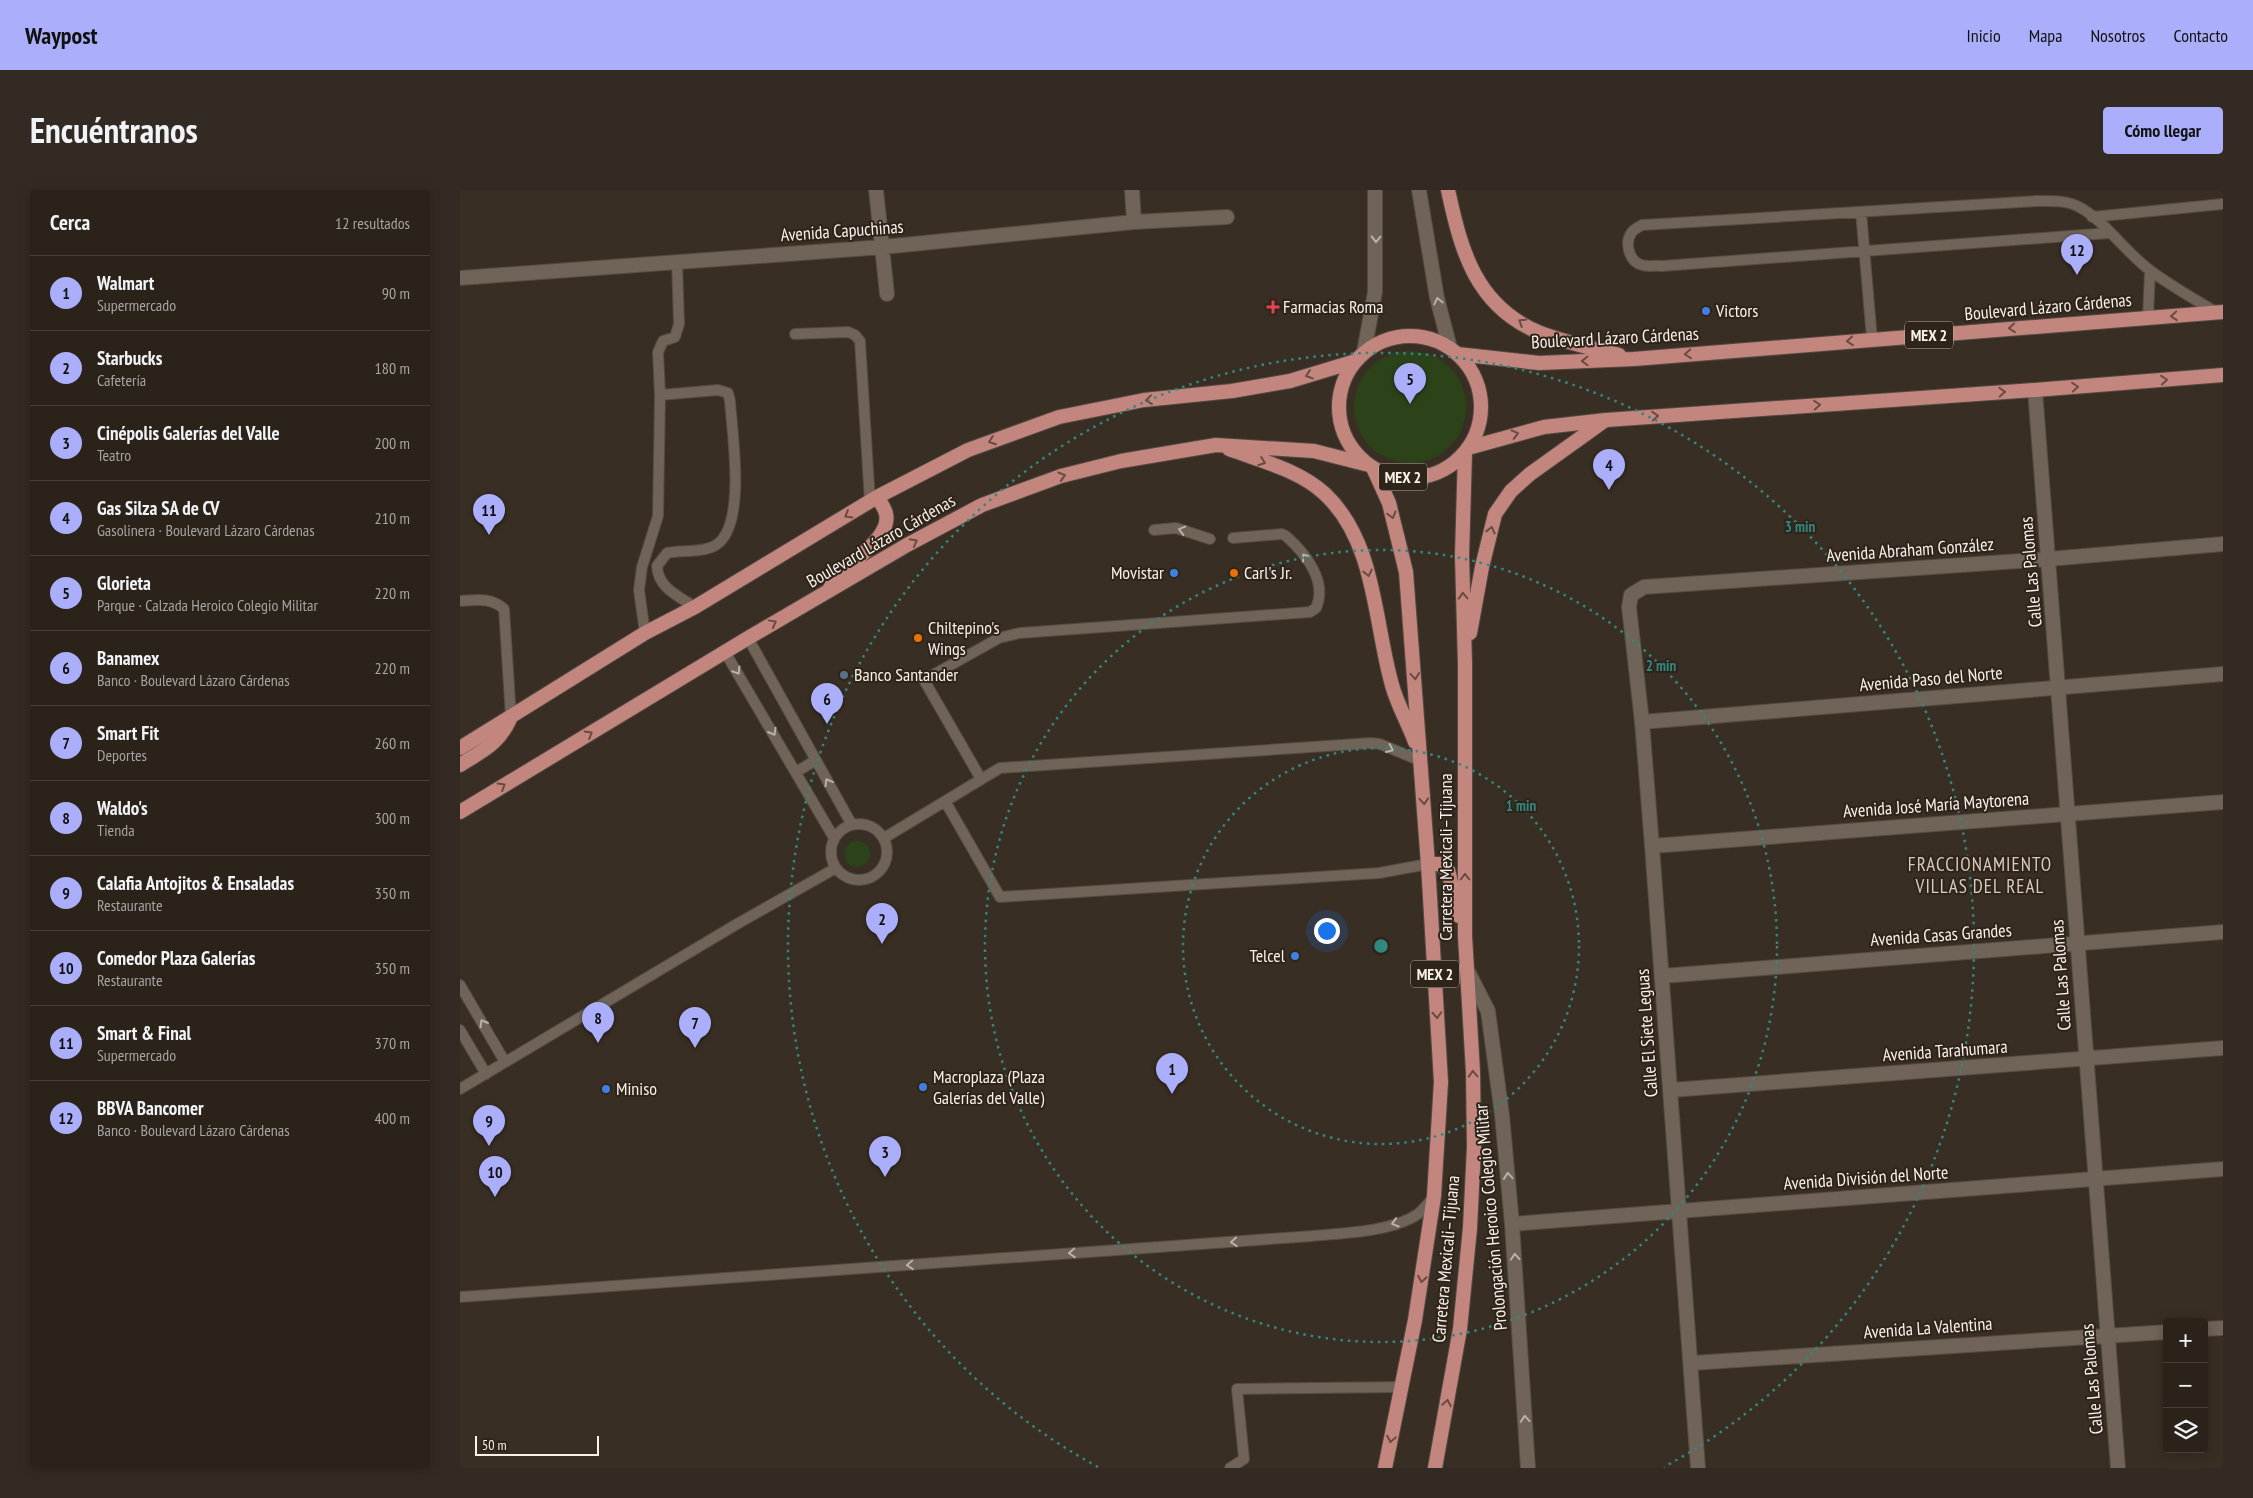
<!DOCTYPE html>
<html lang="es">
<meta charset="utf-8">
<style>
:root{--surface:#2b221a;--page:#332a23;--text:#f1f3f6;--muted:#a6a4a2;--line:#473f39;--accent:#abaffb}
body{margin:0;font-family:"PT Sans Narrow",sans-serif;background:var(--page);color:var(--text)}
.controls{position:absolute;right:15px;bottom:15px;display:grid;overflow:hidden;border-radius:5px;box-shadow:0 2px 12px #0003}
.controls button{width:45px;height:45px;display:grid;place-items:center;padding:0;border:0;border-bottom:1px solid var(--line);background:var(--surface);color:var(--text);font:25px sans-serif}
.scale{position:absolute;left:15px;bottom:12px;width:124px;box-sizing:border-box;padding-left:5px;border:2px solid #f8f1ea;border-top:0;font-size:14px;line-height:18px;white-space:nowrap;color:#f8f1ea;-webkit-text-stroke:4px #2e2419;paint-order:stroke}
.you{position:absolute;left:866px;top:740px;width:18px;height:18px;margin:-12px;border:4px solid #fff;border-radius:50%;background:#1a73e8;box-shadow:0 0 0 8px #1a73e833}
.badge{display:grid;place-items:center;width:32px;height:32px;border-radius:50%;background:var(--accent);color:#111;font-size:16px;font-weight:700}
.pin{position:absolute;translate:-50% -41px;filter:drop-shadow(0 1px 2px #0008)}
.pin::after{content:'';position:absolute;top:26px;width:18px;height:15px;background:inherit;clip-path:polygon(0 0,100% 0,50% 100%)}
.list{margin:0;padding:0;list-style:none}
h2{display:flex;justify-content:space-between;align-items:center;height:65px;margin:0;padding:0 20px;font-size:21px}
h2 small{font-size:16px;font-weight:400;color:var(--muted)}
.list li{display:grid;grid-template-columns:32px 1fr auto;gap:15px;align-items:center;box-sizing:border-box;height:75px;padding:0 20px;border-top:1px solid var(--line)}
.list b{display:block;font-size:19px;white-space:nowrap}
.list p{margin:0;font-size:16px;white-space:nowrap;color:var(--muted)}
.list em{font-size:16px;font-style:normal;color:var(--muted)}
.icon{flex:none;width:28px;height:28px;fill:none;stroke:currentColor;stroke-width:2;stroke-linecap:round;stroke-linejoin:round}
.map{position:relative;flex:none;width:1763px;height:1278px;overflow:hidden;border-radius:5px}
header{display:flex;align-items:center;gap:30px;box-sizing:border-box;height:70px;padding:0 25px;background:var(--accent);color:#111}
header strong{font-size:24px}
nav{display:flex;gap:28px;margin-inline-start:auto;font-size:18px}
.intro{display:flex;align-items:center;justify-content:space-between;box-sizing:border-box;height:120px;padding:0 30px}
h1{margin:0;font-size:35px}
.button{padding:12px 22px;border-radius:5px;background:var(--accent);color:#111;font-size:18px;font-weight:700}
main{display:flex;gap:30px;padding:0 30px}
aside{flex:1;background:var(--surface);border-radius:5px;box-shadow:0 2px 12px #0003}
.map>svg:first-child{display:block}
</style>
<header>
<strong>Waypost</strong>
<nav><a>Inicio</a><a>Mapa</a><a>Nosotros</a><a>Contacto</a></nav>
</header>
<div class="intro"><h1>Encuéntranos</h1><a class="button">Cómo llegar</a></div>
<main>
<aside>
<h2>Cerca<small>12 resultados</small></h2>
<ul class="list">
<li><span class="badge">1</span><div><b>Walmart</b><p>Supermercado</p></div><em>90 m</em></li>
<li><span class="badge">2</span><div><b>Starbucks</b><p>Cafetería</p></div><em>180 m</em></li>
<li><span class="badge">3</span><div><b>Cinépolis Galerías del Valle</b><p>Teatro</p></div><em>200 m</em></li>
<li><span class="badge">4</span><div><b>Gas Silza SA de CV</b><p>Gasolinera · Boulevard Lázaro Cárdenas</p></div><em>210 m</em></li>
<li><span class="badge">5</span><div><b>Glorieta</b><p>Parque · Calzada Heroico Colegio Militar</p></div><em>220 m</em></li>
<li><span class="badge">6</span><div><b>Banamex</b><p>Banco · Boulevard Lázaro Cárdenas</p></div><em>220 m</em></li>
<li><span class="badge">7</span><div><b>Smart Fit</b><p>Deportes</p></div><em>260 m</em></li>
<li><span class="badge">8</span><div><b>Waldo's</b><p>Tienda</p></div><em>300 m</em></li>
<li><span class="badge">9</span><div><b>Calafia Antojitos &amp; Ensaladas</b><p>Restaurante</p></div><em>350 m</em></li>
<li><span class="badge">10</span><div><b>Comedor Plaza Galerías</b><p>Restaurante</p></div><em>350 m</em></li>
<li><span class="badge">11</span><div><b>Smart &amp; Final</b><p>Supermercado</p></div><em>370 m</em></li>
<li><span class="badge">12</span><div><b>BBVA Bancomer</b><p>Banco · Boulevard Lázaro Cárdenas</p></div><em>400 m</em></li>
</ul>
</aside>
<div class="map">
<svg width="1763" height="1278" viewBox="0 0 1763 1278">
<rect width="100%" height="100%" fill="#392e23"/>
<path fill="#2c431a" d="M894 217a56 56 0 1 1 112 0a56 56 0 1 1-112 0Z
M384 664a13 13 0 1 1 26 0a13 13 0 1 1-26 0Z"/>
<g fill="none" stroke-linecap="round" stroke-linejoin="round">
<defs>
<path id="service" d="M 1401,22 L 1412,149
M 1632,27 L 1763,14
M 1649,43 L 1202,76 C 1196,75 1188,77 1182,75 C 1169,72 1164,52 1172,42 C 1174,39 1179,37 1182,35 L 1578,11 C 1591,11 1607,10 1619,17 C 1643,29 1668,65 1691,81 C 1711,96 1734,109 1756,122
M 1688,128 L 1690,81
M 335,144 L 388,142 L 395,145 L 400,151 L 410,312
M 200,205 L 258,200 L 268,203 L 270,211 C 272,243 287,335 256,355 C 243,363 222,360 207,363 L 197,376 C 198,398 218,406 235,417
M 694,340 L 716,338 L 750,349
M 0,411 C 16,410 31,407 44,419 L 51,527
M 185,443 L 179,400 L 182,377 L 198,326 L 200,205 L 198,162 L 203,151 L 215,147 L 219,134 L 217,72
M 288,448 L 392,635
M 265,462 L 374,648
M 336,582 L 356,570
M 521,589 L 464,490 L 539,448 L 560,443 L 850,422 L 856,418 C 868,391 845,363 826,346 L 822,344 L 773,348
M 485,611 L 540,707 L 919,683 L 968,674
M371 662a28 28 0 1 1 56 0a28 28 0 1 1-56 0Z
M 424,648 L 540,578 L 911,553 L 920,554 L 961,571
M 0,795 L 45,872
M 0,840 L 26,884
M 0,899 L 277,734 L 376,678
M 0,1107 L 852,1046 C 882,1043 932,1042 958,1024 C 963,1020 969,1012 974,1007
M 770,1278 L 784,1269 L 777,1199 L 942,1197"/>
<path id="minor" d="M 416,0 L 427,104
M 672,0 L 674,32
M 0,88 L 423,57 L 674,32 L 767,27
M 1575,200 L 1658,1278
M 1182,532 L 1763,484
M 1192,656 L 1763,612
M 1202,786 L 1763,742
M 1211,900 L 1763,858
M 1052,1034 L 1763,979
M 1744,1139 L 1763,1138
M 1232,1173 L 1707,1142
M 1238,1278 L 1192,656 L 1182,532 L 1169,417 L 1171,405 L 1184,397 L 1589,369 L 1763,354"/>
<path id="tertiary" d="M 1006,778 L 1028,821 L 1042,925 L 1052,1034 L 1068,1278"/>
<path id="secondary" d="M 959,0 L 977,108 L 990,158
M 904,162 L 915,102 L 915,0"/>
<path id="primary" d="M 988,0 C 1001,60 1015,115 1078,142 C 1103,152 1132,158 1159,165
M879 217a71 71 0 1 1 142 0a71 71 0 1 1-142 0Z
M 997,164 L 1079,173 L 1174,169 L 1763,122
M 1008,258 L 1084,237 L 1146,230 L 1575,200 L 1763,185
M 769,259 C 801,271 839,280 865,304 C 916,352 914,432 932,495 C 937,514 948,533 955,552
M 914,280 L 929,313 L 946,382 L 968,674 L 981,892 L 974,1006 L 955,1130 L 925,1278
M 370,398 C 382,375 432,350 426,324 C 425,318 420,312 417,307
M 1010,443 L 1022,377 L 1035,324 L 1051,301 L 1070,284 L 1144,231
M 0,558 L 185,443 L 235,417 L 417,307 L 508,260 L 599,227 L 684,210 L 772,201 L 830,191 L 896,171
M 0,575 C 24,560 39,554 51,527
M 0,622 L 288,448 L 447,355 L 522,315 L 601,286 L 661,271 L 756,255 L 854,261 L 905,274
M 968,674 L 979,674 L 988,680 L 999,726
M 975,1278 L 1000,1139 L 1010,1038 L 1014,957 L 1013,882 L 1005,746 L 1005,474 L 1002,366 L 1005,262"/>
</defs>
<use href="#service" stroke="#544b41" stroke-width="12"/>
<use href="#minor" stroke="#544b41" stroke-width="16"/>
<use href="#tertiary" stroke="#544b41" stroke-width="16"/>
<use href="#secondary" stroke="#544b41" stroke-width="16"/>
<use href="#primary" stroke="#544b41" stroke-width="16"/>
<use href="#service" stroke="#706357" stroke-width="10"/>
<use href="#minor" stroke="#706357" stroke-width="14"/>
<use href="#tertiary" stroke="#706357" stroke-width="14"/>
<use href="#secondary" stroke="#706357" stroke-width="14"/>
<use href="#primary" stroke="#c3867f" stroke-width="14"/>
</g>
<defs><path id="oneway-chevron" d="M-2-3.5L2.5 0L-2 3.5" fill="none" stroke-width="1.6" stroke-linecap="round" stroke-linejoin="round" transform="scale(1.25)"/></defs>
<g stroke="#bbb1a8">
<use href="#oneway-chevron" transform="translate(916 49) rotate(91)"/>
<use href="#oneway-chevron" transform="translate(978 111) rotate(-103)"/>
<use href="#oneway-chevron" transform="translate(722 340) rotate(-165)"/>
<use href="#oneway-chevron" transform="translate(845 367) rotate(-126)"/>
<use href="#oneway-chevron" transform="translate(277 481) rotate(58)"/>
<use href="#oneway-chevron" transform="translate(313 542) rotate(60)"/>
<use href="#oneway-chevron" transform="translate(930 559) rotate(25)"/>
<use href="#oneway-chevron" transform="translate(368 592) rotate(-119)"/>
<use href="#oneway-chevron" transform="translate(23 833) rotate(-120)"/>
<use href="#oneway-chevron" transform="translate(1048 986) rotate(-95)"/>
<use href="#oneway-chevron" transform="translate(935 1033) rotate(163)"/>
<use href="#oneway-chevron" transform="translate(774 1052) rotate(176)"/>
<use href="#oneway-chevron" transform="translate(612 1063) rotate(176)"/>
<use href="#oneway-chevron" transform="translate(1055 1067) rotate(-94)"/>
<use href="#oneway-chevron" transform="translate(450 1075) rotate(176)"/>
<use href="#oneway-chevron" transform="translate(1065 1229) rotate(-94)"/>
</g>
<g stroke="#6a4b42">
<use href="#oneway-chevron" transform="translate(1714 126) rotate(176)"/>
<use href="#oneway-chevron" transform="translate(1062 132) rotate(-148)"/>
<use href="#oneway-chevron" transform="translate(1552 138) rotate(175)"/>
<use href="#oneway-chevron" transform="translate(1390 151) rotate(175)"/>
<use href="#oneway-chevron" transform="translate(1228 164) rotate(175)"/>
<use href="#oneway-chevron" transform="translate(1125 171) rotate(178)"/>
<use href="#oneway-chevron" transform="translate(849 185) rotate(162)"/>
<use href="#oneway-chevron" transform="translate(1704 190) rotate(-5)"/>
<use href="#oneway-chevron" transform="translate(1615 197) rotate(-5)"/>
<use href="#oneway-chevron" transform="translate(1542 202) rotate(-3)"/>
<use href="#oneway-chevron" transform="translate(689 210) rotate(173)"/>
<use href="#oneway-chevron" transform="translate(1357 215) rotate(-4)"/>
<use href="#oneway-chevron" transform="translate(1195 226) rotate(-4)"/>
<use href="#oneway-chevron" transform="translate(1055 244) rotate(-15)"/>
<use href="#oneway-chevron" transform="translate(532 251) rotate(160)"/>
<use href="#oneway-chevron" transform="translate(802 272) rotate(20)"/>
<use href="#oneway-chevron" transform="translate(602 286) rotate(-17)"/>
<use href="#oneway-chevron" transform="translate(388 325) rotate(149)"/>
<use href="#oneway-chevron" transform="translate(932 325) rotate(74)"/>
<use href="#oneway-chevron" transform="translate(1031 340) rotate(-76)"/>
<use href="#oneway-chevron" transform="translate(454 352) rotate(-28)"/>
<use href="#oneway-chevron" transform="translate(908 383) rotate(77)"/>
<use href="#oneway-chevron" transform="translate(1003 406) rotate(-92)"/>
<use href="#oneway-chevron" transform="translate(313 433) rotate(-29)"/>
<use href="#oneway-chevron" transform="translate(955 486) rotate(85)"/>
<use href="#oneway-chevron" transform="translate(129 544) rotate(-31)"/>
<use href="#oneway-chevron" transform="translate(42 596) rotate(-31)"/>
<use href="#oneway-chevron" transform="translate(964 611) rotate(86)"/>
<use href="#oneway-chevron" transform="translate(1005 687) rotate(-90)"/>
<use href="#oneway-chevron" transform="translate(977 825) rotate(87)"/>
<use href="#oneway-chevron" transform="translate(1013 884) rotate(-92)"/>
<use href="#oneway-chevron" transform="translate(962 1089) rotate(99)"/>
<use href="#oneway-chevron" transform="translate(987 1213) rotate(-80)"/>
<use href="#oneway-chevron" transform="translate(931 1249) rotate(101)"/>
</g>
<g fill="none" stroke="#328881" stroke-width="2.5" stroke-dasharray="2.5 5">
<circle cx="921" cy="756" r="198"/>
<circle cx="921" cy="756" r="396"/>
<path d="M638 1277A593 593 0 1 1 1204 1277"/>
</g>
<path fill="#e0444e" stroke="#2e2419" stroke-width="2" d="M810.5 109.5h5v5h5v5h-5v5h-5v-5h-5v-5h5z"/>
<g fill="#3f7fe0" stroke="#2e2419" stroke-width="2">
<circle cx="1246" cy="121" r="5"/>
<circle cx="714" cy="383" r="5"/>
<circle cx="835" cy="766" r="5"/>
<circle cx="463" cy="897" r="5"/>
<circle cx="146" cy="899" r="5"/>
</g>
<g fill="#e8710a" stroke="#2e2419" stroke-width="2">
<circle cx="774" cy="383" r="5"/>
<circle cx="458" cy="448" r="5"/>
</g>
<circle fill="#5c6f8a" stroke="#2e2419" stroke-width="2" cx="384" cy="485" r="5"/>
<g text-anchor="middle" stroke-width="4" stroke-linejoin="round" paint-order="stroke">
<g fill="#2e2419" stroke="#bbb4ab" stroke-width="1">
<rect x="1445" y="131.5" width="48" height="27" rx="4"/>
<rect x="919" y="273.5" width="48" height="27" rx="4"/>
<rect x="951" y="770.5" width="48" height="27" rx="4"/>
</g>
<g font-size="16" font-weight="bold" fill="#f8f1ea">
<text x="1469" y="151">MEX 2</text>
<text x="943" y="293">MEX 2</text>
<text x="975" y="790">MEX 2</text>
</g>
<g font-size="18" fill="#f8f1ea" stroke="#2e2419">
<text transform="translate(382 41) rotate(-4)" y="6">Avenida Capuchinas</text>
<text transform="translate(1588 117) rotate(-5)" y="6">Boulevard Lázaro Cárdenas</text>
<text transform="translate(1155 148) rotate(-3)" y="6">Boulevard Lázaro Cárdenas</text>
<text transform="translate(421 351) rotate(-30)" y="6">Boulevard Lázaro Cárdenas</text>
<text transform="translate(1450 360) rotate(-4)" y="6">Avenida Abraham González</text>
<text transform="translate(1571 382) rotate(-95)" y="6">Calle Las Palomas</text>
<text transform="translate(1471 489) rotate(-5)" y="6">Avenida Paso del Norte</text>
<text transform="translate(1476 615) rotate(-4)" y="6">Avenida José María Maytorena</text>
<text transform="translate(986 667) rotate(-90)" y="6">Carretera Mexicali–Tijuana</text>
<text transform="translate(1481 745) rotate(-4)" y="6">Avenida Casas Grandes</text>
<text transform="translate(1601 785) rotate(-94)" y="6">Calle Las Palomas</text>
<text transform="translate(1187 843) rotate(-94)" y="6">Calle El Siete Leguas</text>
<text transform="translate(1485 861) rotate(-4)" y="6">Avenida Tarahumara</text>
<text transform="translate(1406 988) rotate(-4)" y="6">Avenida División del Norte</text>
<text transform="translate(1031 1027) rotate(-95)" y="6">Prolongación Heroico Colegio Militar</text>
<text transform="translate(986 1069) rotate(-85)" y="6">Carretera Mexicali–Tijuana</text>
<text transform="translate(1468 1138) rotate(-4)" y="6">Avenida La Valentina</text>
<text transform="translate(1632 1189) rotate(-95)" y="6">Calle Las Palomas</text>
</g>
<g font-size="18" fill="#f8f1ea" stroke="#2e2419" text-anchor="start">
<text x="823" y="123">Farmacias Roma</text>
<text x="1256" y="127">Victors</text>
<text x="704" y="389" text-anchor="end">Movistar</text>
<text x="784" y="389">Carl's Jr.</text>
<text x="468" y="444">Chiltepino's<tspan x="468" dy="21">Wings</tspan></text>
<text x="394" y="491">Banco Santander</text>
<text x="825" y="772" text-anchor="end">Telcel</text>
<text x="473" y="893">Macroplaza (Plaza<tspan x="473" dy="21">Galerías del Valle)</tspan></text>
<text x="156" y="905">Miniso</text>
</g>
<g font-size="19" letter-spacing="1" fill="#d8cabc" stroke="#2e2419">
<text x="1520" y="681">FRACCIONAMIENTO<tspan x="1520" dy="22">VILLAS DEL REAL</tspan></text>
</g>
</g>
<circle cx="921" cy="756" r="8" fill="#328881" stroke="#2e2419" stroke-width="2.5"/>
<g font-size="15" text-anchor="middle" font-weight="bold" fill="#328881" stroke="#2e2419" stroke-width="4" stroke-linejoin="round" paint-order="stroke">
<text x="1340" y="342">3 min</text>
<text x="1201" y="481">2 min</text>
<text x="1061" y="621">1 min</text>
</g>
</svg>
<div class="controls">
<button>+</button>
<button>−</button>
<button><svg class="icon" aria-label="layers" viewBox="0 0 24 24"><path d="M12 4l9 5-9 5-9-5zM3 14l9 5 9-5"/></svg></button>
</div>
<div class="scale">50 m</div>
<div class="you"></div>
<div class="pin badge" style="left:712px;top:904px">1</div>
<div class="pin badge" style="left:422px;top:754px">2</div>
<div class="pin badge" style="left:425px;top:987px">3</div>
<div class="pin badge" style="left:1149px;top:300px">4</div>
<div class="pin badge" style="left:950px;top:214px">5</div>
<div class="pin badge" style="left:367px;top:534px">6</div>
<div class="pin badge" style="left:235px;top:858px">7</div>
<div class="pin badge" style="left:138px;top:853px">8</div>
<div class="pin badge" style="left:29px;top:956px">9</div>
<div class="pin badge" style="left:35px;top:1007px">10</div>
<div class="pin badge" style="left:29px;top:345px">11</div>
<div class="pin badge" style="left:1617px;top:85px">12</div>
</div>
</main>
